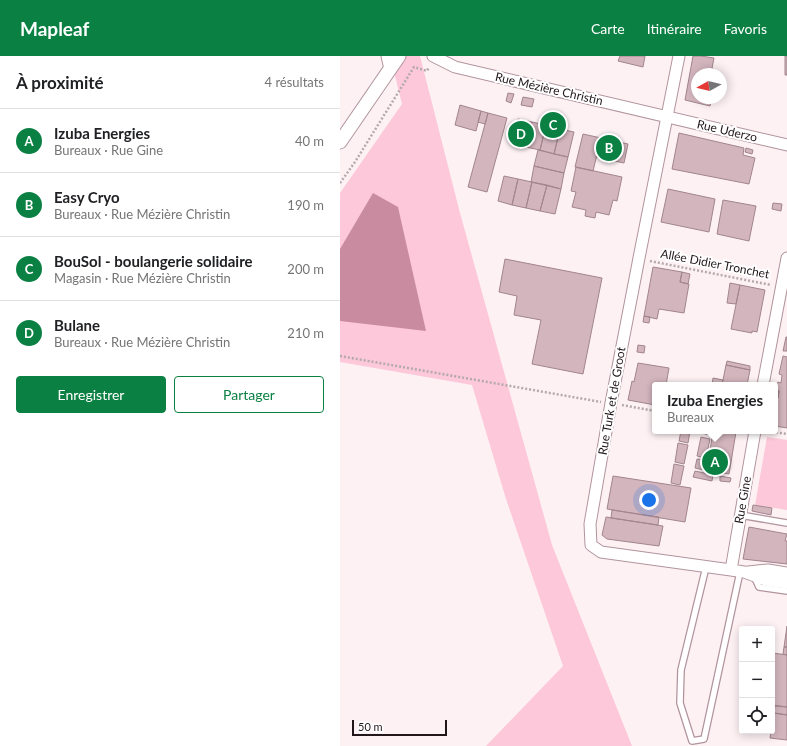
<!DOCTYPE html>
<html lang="fr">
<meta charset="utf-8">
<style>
:root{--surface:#fff;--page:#f6f6f6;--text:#202124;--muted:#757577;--line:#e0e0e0;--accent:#0b8043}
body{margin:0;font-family:Lato,sans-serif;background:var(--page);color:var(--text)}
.controls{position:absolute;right:12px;bottom:12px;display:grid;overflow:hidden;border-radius:4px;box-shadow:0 2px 10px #0003}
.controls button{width:36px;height:36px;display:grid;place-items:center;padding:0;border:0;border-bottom:1px solid var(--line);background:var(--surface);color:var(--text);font:20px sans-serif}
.compass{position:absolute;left:351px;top:12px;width:36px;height:36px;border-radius:50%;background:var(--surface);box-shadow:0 2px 10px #0003;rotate:262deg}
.scale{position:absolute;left:12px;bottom:10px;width:95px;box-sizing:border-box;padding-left:4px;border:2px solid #21171a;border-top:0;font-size:11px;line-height:14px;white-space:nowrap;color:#21171a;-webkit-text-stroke:3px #fff;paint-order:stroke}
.you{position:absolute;left:309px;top:444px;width:14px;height:14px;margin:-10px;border:3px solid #fff;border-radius:50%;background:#1a73e8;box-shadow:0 0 0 6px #1a73e833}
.badge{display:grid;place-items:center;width:26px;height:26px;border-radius:50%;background:var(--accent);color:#fff;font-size:13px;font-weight:700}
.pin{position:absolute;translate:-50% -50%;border:2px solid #fff;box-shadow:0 1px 4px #0006}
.popup{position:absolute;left:312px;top:326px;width:126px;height:52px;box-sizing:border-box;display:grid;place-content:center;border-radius:4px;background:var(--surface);filter:drop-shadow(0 1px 3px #0005);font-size:13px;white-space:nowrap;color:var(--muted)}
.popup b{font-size:15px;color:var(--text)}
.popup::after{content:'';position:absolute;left:50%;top:100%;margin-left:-8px;border:8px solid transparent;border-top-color:var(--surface)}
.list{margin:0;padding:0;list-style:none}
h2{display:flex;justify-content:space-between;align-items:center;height:52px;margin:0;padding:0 16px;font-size:17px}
h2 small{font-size:13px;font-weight:400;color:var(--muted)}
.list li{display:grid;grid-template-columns:26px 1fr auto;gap:12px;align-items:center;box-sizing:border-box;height:64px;padding:0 16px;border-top:1px solid var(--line)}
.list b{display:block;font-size:15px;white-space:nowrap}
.list p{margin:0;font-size:13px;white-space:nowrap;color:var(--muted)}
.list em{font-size:13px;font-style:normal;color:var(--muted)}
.actions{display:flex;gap:8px;padding:12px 16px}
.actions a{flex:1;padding:9px 0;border:1px solid var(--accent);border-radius:4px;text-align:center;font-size:14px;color:var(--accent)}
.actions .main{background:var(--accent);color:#fff}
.icon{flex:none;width:22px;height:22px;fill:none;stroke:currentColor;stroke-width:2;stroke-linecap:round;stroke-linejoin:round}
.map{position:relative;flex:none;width:447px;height:690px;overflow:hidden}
header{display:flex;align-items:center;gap:24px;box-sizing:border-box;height:56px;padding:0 20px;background:var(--accent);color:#fff}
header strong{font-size:19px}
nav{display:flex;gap:22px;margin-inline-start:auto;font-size:14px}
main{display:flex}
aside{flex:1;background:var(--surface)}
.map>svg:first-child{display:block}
</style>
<header>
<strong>Mapleaf</strong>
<nav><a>Carte</a><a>Itinéraire</a><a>Favoris</a></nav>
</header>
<main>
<aside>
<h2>À proximité<small>4 résultats</small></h2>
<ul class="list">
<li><span class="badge">A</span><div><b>Izuba Energies</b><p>Bureaux · Rue Gine</p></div><em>40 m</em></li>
<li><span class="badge">B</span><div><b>Easy Cryo</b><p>Bureaux · Rue Mézière Christin</p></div><em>190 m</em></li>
<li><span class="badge">C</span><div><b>BouSol - boulangerie solidaire</b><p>Magasin · Rue Mézière Christin</p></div><em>200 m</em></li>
<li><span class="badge">D</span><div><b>Bulane</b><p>Bureaux · Rue Mézière Christin</p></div><em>210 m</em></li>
</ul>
<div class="actions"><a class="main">Enregistrer</a><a>Partager</a></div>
</aside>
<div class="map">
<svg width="447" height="690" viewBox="0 0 447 690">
<rect width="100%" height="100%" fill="#fdf1f4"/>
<path fill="#fdc8d9" d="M 50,0 L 80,0 L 120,157 L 212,489 L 292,690 L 146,690 L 223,610 L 166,443 L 132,329 L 0,306 L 0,137 L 62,48 Z
M 427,381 L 447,384 L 447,454 L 415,449 Z"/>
<path fill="#c98ba0" d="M 33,137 L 58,151 L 86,275 L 0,265 L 0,193 Z"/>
<path fill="#d3b5be" stroke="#a2858e" d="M 280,0 L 305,0 L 303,11 L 278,5 Z
M 353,0 L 361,0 L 374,2 L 372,12 L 377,15 L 376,18 L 357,18 L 357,42 L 372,42 L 370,50 L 345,44 Z
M 445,0 L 447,0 L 447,19 L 445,19 Z
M 168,37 L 174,38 L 171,47 L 166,45 Z
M 183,41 L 194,43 L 192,51 L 181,49 Z
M 120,49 L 141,55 L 136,75 L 115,69 Z
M 141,55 L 148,57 L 145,68 L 138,66 Z
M 148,57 L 167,62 L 147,136 L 128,131 Z
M 178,63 L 192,66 L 186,91 L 172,88 Z
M 192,66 L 206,69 L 200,94 L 186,91 Z
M 206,69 L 220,73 L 214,98 L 200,94 Z
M 220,73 L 234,76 L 228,101 L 214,98 Z
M 339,77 L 404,92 L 403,99 L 415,102 L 409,128 L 332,113 Z
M 243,78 L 261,82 L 253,115 L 235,111 Z
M 261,82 L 288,88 L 284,107 L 256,101 Z
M 406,92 L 413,94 L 412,98 L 405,96 Z
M 198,94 L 228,101 L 224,117 L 194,110 Z
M 194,110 L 224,117 L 221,133 L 191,126 Z
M 236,111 L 282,121 L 277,145 L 273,144 L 269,159 L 256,156 L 255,162 L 245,160 L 246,154 L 232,151 L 236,136 L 231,135 Z
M 164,120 L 178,123 L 172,149 L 158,145 Z
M 178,123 L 192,126 L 186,152 L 172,149 Z
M 192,126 L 207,129 L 200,155 L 186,152 Z
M 207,129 L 221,133 L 215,158 L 200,155 Z
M 328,133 L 375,143 L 369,176 L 321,166 Z
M 383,144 L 416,150 L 409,185 L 377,178 Z
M 433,147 L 442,148 L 441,155 L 432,153 Z
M 165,203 L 262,222 L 243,318 L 192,308 L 201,264 L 174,259 L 177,240 L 159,236 Z
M 313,211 L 342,216 L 340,226 L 349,228 L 344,257 L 319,253 L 317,263 L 304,260 Z
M 342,216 L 350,218 L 348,228 L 340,226 Z
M 390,227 L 400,229 L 396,248 L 387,247 Z
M 400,229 L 425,234 L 417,276 L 412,275 L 412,277 L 391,273 Z
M 304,260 L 310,261 L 309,267 L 303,266 Z
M 446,281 L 447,281 L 447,295 L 443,295 Z
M 298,289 L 305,290 L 304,297 L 297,296 Z
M 443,300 L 447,301 L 447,372 L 435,370 L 435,357 L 436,350 L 435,350 L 435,342 L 438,342 L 439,335 L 436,334 L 438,326 L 441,327 L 442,319 L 439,318 Z
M 387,305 L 410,310 L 410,314 L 386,309 Z
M 298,307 L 329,312 L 326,329 L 315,329 L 315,349 L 288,344 L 292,325 L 294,326 Z
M 386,309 L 410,314 L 407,329 L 382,329 Z
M 373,322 L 383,324 L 382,329 L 372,329 Z
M 436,334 L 439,335 L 438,342 L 435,342 Z
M 341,375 L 350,375 L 348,387 L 339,385 Z
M 362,375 L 371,375 L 370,379 L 361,377 Z
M 373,375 L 388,375 L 396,376 L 389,418 L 367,414 Z
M 361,381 L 370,383 L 366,402 L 357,400 Z
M 338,387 L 348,389 L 344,408 L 335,406 Z
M 357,403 L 366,404 L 364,414 L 355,412 Z
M 334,408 L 344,410 L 340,429 L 331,427 Z
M 355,415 L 373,419 L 372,425 L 353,421 Z
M 273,420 L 351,432 L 345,466 L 267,453 Z
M 380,420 L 391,422 L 390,426 L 380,425 Z
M 413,449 L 432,452 L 431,459 L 412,455 Z
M 272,454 L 319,461 L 318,469 L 271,462 Z
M 266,461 L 323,470 L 319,490 L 267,483 L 262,479 Z
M 409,471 L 447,478 L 445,485 L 447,485 L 447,508 L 403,503 Z
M 447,570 L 447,591 L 444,591 Z
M 444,591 L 447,591 L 447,599 L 443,598 Z
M 433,597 L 447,599 L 447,651 L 432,649 L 432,603 Z
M 435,650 L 447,651 L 447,659 L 434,657 Z
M 434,657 L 447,659 L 447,684 L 430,682 L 431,675 L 432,675 Z"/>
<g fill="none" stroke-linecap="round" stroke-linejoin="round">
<defs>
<path id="service" d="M 400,459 L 447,467
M 366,511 L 341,614 L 340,647 L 352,685 L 364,683 L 400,516
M 414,520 L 419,531 L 447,535"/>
<path id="minor" d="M 47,0 L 50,13
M 93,0 L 115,11 L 447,89
M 339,0 L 299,202 L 271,347 L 250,468 L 251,489 L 261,496 L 391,514 L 404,516 L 426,524 L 447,527
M 423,329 L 447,202
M 391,514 L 415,375
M 408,516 L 428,514 L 447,517"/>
<path id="tertiary" d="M 0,86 L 59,0"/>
</defs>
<use href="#service" stroke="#b1949d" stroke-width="8"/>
<use href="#minor" stroke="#b1949d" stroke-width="13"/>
<use href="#tertiary" stroke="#b1949d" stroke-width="15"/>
<path stroke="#b4a9ac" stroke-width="2.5" stroke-dasharray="2 2" stroke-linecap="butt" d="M 0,127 L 15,106 L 74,11 L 87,15 L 89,11
M 310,205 L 431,229
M 0,300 L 261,346
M 282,349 L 315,355
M 428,375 L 447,378"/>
<use href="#service" stroke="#fff" stroke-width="5.5"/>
<use href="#minor" stroke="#fff" stroke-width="11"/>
<use href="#tertiary" stroke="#fff" stroke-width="13"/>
</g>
<g text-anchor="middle" stroke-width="4" stroke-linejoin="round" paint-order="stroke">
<g font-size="12" fill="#21171a" stroke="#fff">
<text transform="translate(209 33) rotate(13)" y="4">Rue Mézière Christin</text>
<text transform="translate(387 75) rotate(13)" y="4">Rue Uderzo</text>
<text transform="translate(375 208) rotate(11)" y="4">Allée Didier Tronchet</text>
<text transform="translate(272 345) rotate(-80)" y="4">Rue Turk et de Groot</text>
<text transform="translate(403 444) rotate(-80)" y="4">Rue Gine</text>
</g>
</g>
</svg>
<div class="controls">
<button>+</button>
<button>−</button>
<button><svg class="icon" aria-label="locate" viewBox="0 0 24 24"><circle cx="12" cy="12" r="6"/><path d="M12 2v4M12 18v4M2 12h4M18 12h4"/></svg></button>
</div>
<svg class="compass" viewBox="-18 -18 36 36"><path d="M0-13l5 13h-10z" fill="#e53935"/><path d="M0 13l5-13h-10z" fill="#757577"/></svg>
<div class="scale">50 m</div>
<div class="you"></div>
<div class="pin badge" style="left:375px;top:406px">A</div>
<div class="popup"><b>Izuba Energies</b>Bureaux</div>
<div class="pin badge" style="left:269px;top:92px">B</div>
<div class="pin badge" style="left:213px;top:69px">C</div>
<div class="pin badge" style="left:181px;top:78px">D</div>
</div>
</main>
